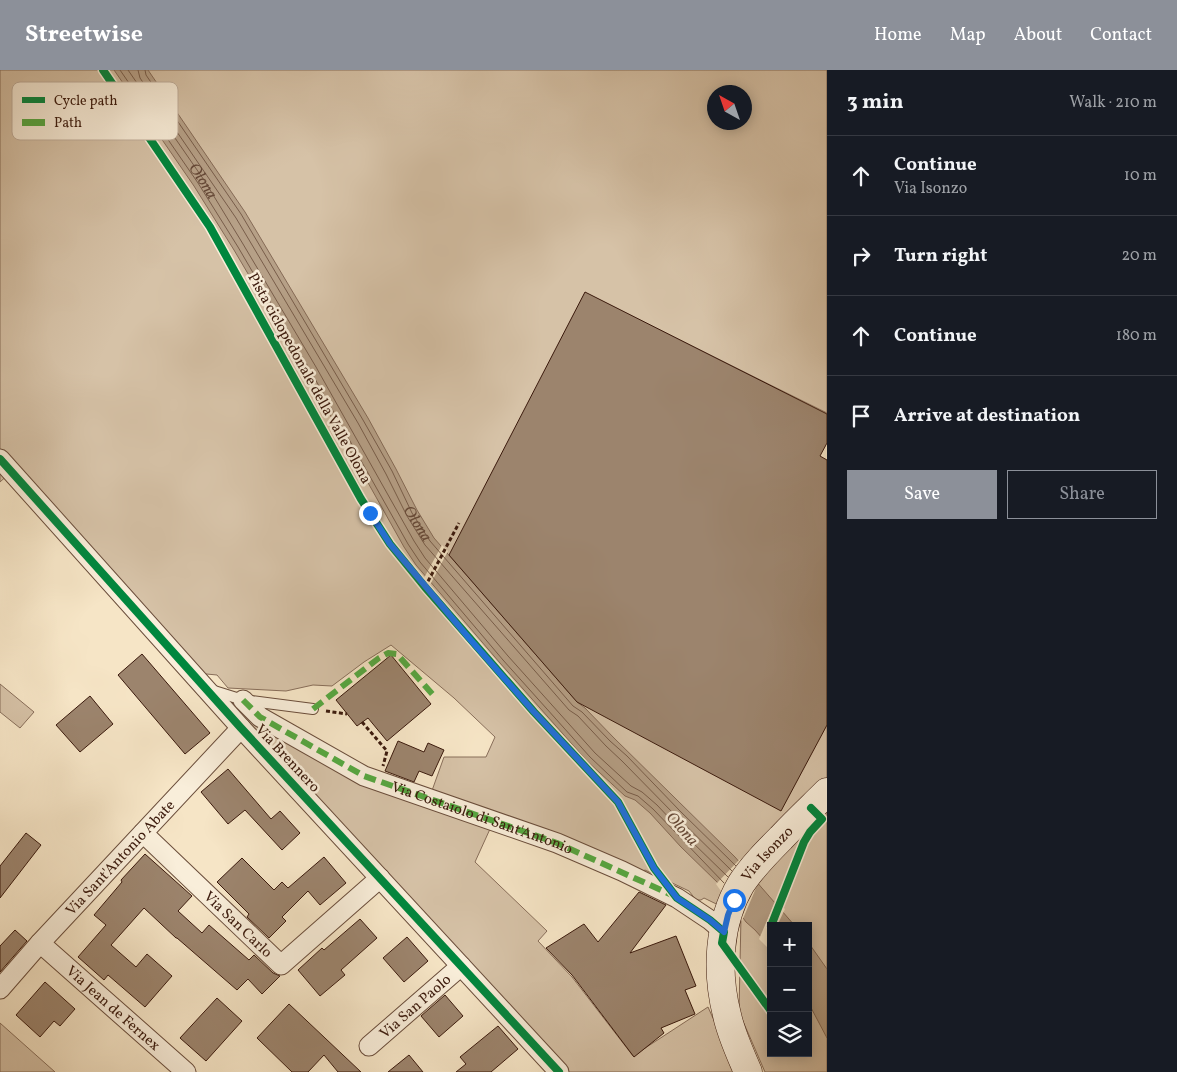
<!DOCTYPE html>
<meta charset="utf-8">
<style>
:root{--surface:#171b24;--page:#20242c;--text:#f1f3f6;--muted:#9ea1a6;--line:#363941;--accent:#8c9099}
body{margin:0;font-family:Vollkorn,serif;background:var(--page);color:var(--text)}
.controls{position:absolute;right:15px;bottom:15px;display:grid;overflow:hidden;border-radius:0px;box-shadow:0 2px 12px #0003}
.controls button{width:45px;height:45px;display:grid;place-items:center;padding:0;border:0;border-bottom:1px solid var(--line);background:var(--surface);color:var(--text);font:25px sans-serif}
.compass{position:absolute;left:707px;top:15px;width:45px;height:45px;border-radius:50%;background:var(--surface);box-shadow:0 2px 12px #0003;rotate:320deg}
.stop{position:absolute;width:15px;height:15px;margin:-11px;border:4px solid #1a73e8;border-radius:50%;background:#fff}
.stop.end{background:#1a73e8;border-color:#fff;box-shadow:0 1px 5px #0008}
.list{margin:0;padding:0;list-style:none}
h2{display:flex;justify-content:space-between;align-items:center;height:65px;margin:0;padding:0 20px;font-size:21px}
h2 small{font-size:16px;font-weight:400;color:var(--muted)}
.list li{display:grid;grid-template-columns:32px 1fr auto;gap:15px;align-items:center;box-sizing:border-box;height:80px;padding:0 20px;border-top:1px solid var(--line)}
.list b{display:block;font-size:19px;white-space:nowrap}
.list p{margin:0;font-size:16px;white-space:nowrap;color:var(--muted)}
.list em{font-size:16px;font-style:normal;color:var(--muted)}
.actions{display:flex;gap:10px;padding:15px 20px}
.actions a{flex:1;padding:11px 0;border:1px solid var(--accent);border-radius:0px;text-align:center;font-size:18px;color:var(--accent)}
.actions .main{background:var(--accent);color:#fff}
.icon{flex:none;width:28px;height:28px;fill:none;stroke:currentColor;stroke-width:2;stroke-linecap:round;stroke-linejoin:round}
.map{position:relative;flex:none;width:827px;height:1002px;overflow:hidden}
header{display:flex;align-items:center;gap:30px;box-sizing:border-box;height:70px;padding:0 25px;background:var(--accent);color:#fff}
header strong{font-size:24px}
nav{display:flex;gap:28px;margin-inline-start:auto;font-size:18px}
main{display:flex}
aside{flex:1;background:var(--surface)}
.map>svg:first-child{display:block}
</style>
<header>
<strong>Streetwise</strong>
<nav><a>Home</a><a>Map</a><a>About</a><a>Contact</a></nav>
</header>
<main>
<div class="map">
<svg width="827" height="1002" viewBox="0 0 827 1002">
<rect width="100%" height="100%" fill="#f6e5c6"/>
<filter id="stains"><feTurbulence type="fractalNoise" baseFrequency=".004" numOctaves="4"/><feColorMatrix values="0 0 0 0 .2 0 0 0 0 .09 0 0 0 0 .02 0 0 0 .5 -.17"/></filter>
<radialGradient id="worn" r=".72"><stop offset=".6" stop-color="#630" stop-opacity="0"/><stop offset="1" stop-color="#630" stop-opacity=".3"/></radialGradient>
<path fill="#d6c2a7" stroke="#886e5a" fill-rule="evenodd" d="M 0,0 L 827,0 L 827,343 L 585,223 L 545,301 L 827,410 L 827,1002 L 765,1002 L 739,942 L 741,846 L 704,828 L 701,830 L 696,830 L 689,821 L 645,800 L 641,802 L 495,748 L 475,792 L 547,861 L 538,871 L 572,907 L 633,986 L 708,937 L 737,1002 L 560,1002 L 208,619 L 318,679 L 429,729 L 444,687 L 486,687 L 495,667 L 454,628 L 391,575 L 364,592 L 332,616 L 313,615 L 286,621 L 228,618 L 217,605 L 196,603 L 11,402 L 0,412 ZM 714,22 L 744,22 L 744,52 L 714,52 ZM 771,856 L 808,856 L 808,983 L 771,983 Z
M 0,614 L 34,642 L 20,658 L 0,642 Z
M 0,953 L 55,1002 L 0,1002 Z"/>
<path fill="#b6a087" stroke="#856a56" d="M 114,0 L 148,0 L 245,142 L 368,348 L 396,399 L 417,440 L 434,468 L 577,632 L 585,638 L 614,668 L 735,787 L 795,856 L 771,856 L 771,878 L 755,860 L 746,852 L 718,813 L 681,777 L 650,743 L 635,730 L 625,726 L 587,691 L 500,593 L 416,495 L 404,477 L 306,302 L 234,180 L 194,116 Z
M 808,872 L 827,899 L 827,968 L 808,932 Z"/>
<path fill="#f6e5c6" d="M 442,475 L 448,481 L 430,515 L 424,508 Z
M 740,789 L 759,811 L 742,851 L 716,814 Z
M 776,830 L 785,839 L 777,856 L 771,856 L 771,871 L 768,878 L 759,869 Z"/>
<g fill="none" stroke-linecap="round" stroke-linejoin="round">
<g stroke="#785d4a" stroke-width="1">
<path d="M 120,0 L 198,113 L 238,177 L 310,300 L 408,474 L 420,492 L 503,590 L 590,687 L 627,722 L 638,726 L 653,739 L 724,813"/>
<path id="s1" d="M 128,0 L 204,110 L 243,174 L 316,297 L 414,471 L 425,488 L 508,586 L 595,683 L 631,716 L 642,722 L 657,735 L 689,769 L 728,807"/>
<path d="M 138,0 L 140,8 L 236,148 L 358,353 L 386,404 L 407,446 L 425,475 L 569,640 L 578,646 L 606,676 L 622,691 L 675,745 L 732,801"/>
<path id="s2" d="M 145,0 L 146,5 L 241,144 L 363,350 L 392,401 L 412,443 L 430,471 L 573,636 L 582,642 L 610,671 L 627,686 L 680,741 L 736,796"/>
</g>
</g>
<path fill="#9c846d" stroke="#3b1a0d" d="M 585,222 L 827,344 L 827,373 L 820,386 L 827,390 L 827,655 L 781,741 L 577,632 L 449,485 Z
M 142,584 L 210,663 L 185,684 L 118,605 Z
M 391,585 L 431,634 L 387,671 L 368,648 L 357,656 L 336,630 Z
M 90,626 L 113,654 L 80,682 L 56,655 Z
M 398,671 L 424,682 L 428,673 L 444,680 L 432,706 L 419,701 L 414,712 L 385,701 Z
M 228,699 L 271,749 L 280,741 L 300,763 L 282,780 L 245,740 L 228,754 L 201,722 Z
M 26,763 L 41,775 L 0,828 L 0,796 Z
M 145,784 L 192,826 L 178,841 L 202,863 L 209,855 L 249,890 L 254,885 L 273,903 L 280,906 L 262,924 L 248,909 L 237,920 L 177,868 L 176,868 L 144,838 L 111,875 L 136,897 L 147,884 L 172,906 L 145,937 L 108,905 L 104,910 L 78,887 L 106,855 L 94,845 L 122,812 L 121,810 Z
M 324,787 L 346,813 L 320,835 L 308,821 L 282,847 L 286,851 L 269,868 L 247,847 L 249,844 L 217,812 L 242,788 L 274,820 L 282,812 L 288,818 Z
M 639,822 L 666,835 L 630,883 L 676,866 L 696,916 L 685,920 L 695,944 L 661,958 L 664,963 L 634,987 L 572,905 L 546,878 L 584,854 L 598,872 Z
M 360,849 L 377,868 L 341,900 L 345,905 L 320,926 L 298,900 L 322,878 L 324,880 Z
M 15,860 L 27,871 L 0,902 L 0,876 Z
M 407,867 L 428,891 L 404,912 L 383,888 Z
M 45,912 L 75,939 L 60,956 L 54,951 L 40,967 L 16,945 Z
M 445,925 L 463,946 L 439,967 L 421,946 Z
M 217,928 L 242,951 L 206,991 L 180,968 Z
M 289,934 L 361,1002 L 338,1002 L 324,985 L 308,1002 L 292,1002 L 257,968 Z
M 498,956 L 518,979 L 491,1002 L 456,1002 L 466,994 L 460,987 Z
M 409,985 L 423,1002 L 388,1002 Z"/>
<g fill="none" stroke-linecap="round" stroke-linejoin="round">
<defs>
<path id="lane" d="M 211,620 L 243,630 L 313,639"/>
<g id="street">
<path d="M 0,389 L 241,658 L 559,1002"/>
<path d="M 243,630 L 260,647 L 364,706 L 557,773 L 622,801 L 677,828 L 710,850 L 724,862"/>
<path id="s3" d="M 143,763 L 281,895 L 380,808"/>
<path id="s4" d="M 40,873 L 186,1002"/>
<path id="s5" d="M 0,919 L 40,873 L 241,658"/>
<path id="s6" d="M 369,976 L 461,896"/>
</g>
<g id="secondary">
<path id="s7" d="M 748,1002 C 740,983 731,964 727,945 C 716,902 718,853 741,814 C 752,797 767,782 781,768 C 796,752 812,737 827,722"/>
</g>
</defs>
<use href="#lane" stroke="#6a4d3b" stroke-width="12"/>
<use href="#street" stroke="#6a4d3b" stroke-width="21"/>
<use href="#secondary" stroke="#3b1a0d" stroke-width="29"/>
<path stroke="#3b1a0d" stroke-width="3" stroke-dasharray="4 2.5" stroke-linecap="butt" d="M 425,517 L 459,453
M 326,641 L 347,644
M 362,652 L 387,681 L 383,696"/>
<use href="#lane" stroke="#f9eeda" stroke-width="10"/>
<use href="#street" stroke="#f9eeda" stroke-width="19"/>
<use href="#secondary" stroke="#f9eeda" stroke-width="28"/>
<g stroke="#55a941" stroke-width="6" stroke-dasharray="12 6" stroke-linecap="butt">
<path id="s8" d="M 243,630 L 260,647 L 364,706 L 557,773 L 672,825"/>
<path d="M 313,639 L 379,588 L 388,583 L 397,584 L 435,627"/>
</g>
<defs>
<path id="cycleway" d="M 103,0 L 210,157 L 361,429 L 390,474 L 425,517 L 534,642 L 618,732 L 654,798 L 677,828 L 710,850 L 724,862 L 722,873 L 771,941
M 0,389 L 241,658 L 559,1002
M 771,856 L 804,772 L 810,762 L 822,749 L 811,738"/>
</defs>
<use href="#cycleway" stroke="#f9eeda" stroke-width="11"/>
<use href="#cycleway" stroke="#00873e" stroke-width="8"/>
</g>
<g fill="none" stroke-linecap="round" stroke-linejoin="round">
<path stroke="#1a73e8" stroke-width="6" d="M 370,443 L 390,474 L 468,567 L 534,642 L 618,732 L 654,798 L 677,828 L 710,850 L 724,862 L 728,845 L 734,830"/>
</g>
<g text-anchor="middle" stroke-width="5" stroke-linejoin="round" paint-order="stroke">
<g font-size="15" fill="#3b1a0d" stroke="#f9eeda">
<text transform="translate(310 308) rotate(61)" y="5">Pista ciclopedonale della Valle Olona</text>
<text transform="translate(288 688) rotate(47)" y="5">Via Brennero</text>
<text dy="5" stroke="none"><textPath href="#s8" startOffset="269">Via Costaiolo di Sant'Antonio</textPath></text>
<text dy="5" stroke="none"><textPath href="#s7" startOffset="236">Via Isonzo</textPath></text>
<text dy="5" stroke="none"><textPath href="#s5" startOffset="178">Via Sant'Antonio Abate</textPath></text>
<text dy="5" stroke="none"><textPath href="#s3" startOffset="132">Via San Carlo</textPath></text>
<text dy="5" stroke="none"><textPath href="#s6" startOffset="61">Via San Paolo</textPath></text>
<text dy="5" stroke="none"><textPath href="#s4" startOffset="98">Via Jean de Fernex</textPath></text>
</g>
<g font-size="16" font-style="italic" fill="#664938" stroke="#f9eeda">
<text dy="6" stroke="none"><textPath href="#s1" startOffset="134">Olona</textPath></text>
<text dy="6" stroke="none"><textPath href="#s2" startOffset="530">Olona</textPath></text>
<text transform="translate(683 758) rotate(48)" y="6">Olona</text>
</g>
</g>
<rect x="12" y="12" width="166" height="58" rx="8" fill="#f9eeda" stroke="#c0ae9c" stroke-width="1"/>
<rect x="22" y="27" width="23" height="6" fill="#00873e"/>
<rect x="22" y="49" width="23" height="7" fill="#55a941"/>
<g font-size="14" fill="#3b1a0d">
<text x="54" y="35">Cycle path</text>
<text x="54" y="57">Path</text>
</g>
<rect width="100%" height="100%" filter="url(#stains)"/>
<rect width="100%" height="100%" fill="url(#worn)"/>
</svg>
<div class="controls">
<button>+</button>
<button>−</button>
<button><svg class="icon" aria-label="layers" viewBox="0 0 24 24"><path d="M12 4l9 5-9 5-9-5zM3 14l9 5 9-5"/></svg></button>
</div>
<svg class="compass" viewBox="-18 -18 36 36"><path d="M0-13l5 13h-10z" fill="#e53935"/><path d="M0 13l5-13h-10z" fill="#9ea1a6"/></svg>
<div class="stop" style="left:734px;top:830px"></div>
<div class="stop end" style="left:370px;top:443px"></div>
</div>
<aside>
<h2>3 min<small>Walk · 210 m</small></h2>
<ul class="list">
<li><svg class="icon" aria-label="ahead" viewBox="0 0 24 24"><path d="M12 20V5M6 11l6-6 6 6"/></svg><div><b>Continue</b><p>Via Isonzo</p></div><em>10 m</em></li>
<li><svg class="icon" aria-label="right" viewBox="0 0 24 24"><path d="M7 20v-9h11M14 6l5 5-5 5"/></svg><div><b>Turn right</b></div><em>20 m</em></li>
<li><svg class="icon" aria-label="ahead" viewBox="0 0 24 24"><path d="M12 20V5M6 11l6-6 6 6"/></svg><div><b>Continue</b></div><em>180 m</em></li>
<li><svg class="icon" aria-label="arrive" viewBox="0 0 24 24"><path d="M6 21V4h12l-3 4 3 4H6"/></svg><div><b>Arrive at destination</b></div></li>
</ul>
<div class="actions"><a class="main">Save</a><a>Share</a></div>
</aside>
</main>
